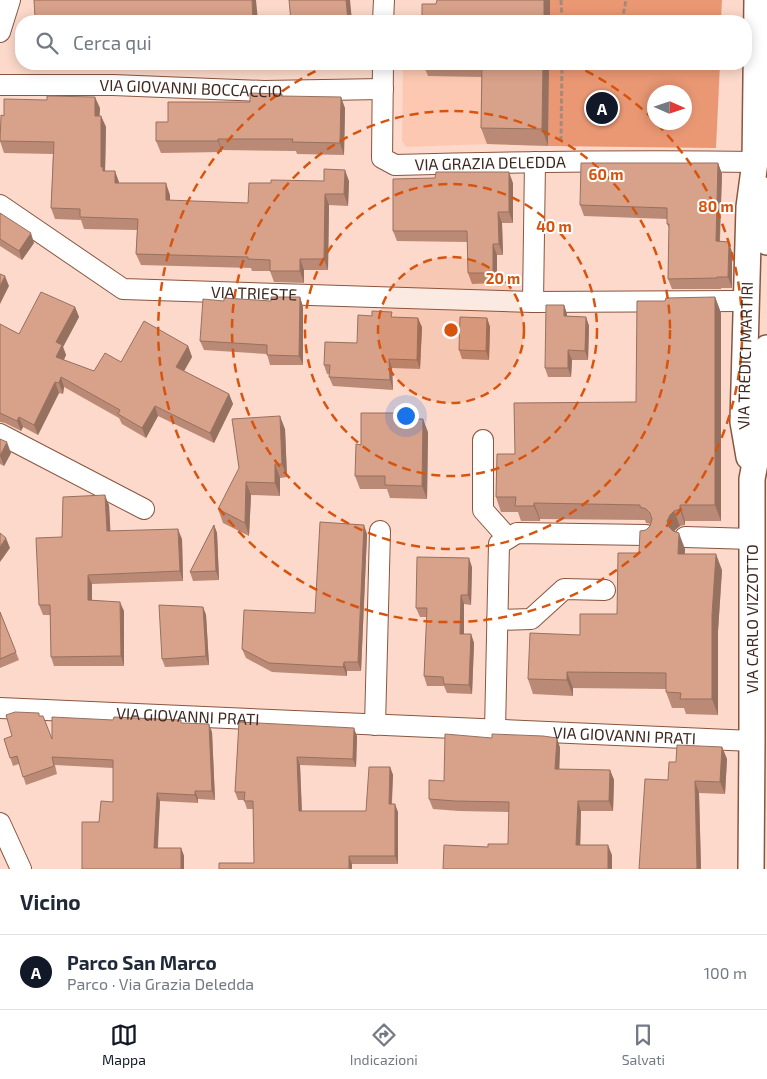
<!DOCTYPE html>
<html lang="it">
<meta charset="utf-8">
<style>
:root{--surface:#fff;--page:#f6f6f7;--text:#1f2937;--muted:#747a83;--line:#e0e1e3;--accent:#111827}
body{margin:0;font-family:"Exo 2",sans-serif;background:var(--page);color:var(--text)}
.compass{position:absolute;left:647px;top:85px;width:45px;height:45px;border-radius:50%;background:var(--surface);box-shadow:0 2px 12px #0003;rotate:93deg}
.you{position:absolute;left:405px;top:415px;width:18px;height:18px;margin:-12px;border:4px solid #fff;border-radius:50%;background:#1a73e8;box-shadow:0 0 0 8px #1a73e833}
.badge{display:grid;place-items:center;width:32px;height:32px;border-radius:50%;background:var(--accent);color:#fff;font-size:16px;font-weight:700}
.pin{position:absolute;translate:-50% -50%;border:2px solid #fff;box-shadow:0 1px 5px #0006}
.list{margin:0;padding:0;list-style:none}
h2{display:flex;justify-content:space-between;align-items:center;height:65px;margin:0;padding:0 20px;font-size:21px}
h2 small{font-size:16px;font-weight:400;color:var(--muted)}
.list li{display:grid;grid-template-columns:32px 1fr auto;gap:15px;align-items:center;box-sizing:border-box;height:75px;padding:0 20px;border-top:1px solid var(--line)}
.list b{display:block;font-size:19px;white-space:nowrap}
.list p{margin:0;font-size:16px;white-space:nowrap;color:var(--muted)}
.list em{font-size:16px;font-style:normal;color:var(--muted)}
.icon{flex:none;width:28px;height:28px;fill:none;stroke:currentColor;stroke-width:2;stroke-linecap:round;stroke-linejoin:round}
.map{position:relative;flex:none;width:767px;height:869px;overflow:hidden}
.search{position:absolute;background:var(--surface);box-shadow:0 2px 12px #0003;left:15px;right:15px;top:15px;height:55px;display:flex;align-items:center;gap:12px;box-sizing:border-box;padding:0 18px;border-radius:20px;color:var(--muted);font-size:19px}
.sheet{height:140px;background:var(--surface)}
nav{display:flex;justify-content:space-around;align-items:center;box-sizing:border-box;height:70px;border-top:1px solid var(--line);background:var(--surface);font-size:14px;color:var(--muted)}
nav a{display:grid;justify-items:center;gap:2px}
nav .on{color:var(--accent)}
.map>svg:first-child{display:block}
</style>
<div class="map">
<svg width="767" height="869" viewBox="0 0 767 869">
<rect width="100%" height="100%" fill="#fcd9ca"/>
<path fill="#fcc8b1" d="M 403,64 L 549,64 L 548,146 L 487,144 L 406,147 L 402,141 Z"/>
<path fill="#ea9874" fill-rule="evenodd" d="M 550,0 L 722,0 L 721,21 L 550,21 Z
M 549,64 L 720,64 L 716,148 L 548,146 ZM 654,92 L 684,92 L 684,122 L 654,122 Z"/>
<g fill="none" stroke-linecap="round" stroke-linejoin="round">
<defs>
<g id="minor">
<path d="M 383,21 L 384,0"/>
<path d="M 0,32 L 10,0"/>
<path id="s1" d="M 383,64 L 382,158 L 395,165 C 515,162 635,160 755,162"/>
<path id="s2" d="M 0,85 L 113,85 L 264,91 L 383,89"/>
<path id="s3" d="M 0,205 L 123,289 L 533,302 L 738,301"/>
<path d="M 533,302 L 535,162"/>
<path d="M 0,434 L 144,509"/>
<path d="M 483,440 L 483,510 L 508,538"/>
<path d="M 685,537 L 752,539"/>
<path d="M 497,620 L 531,619 L 564,589 L 605,590"/>
<path id="s4" d="M 0,708 L 752,741"/>
<path d="M 375,725 L 380,531"/>
<path d="M 495,730 L 499,544 L 517,533 L 646,535"/>
<path d="M 0,823 L 21,869"/>
</g>
<g id="tertiary">
<path d="M 761,189 L 766,207 L 767,242"/>
<path id="s5" d="M 749,457 L 743,422 L 749,207 L 755,162 L 757,0"/>
<path d="M 751,869 L 752,741 L 752,479 L 760,437 L 767,348"/>
</g>
</defs>
<use href="#minor" stroke="#885641" stroke-width="22"/>
<use href="#tertiary" stroke="#885641" stroke-width="28"/>
<path stroke="#a6897d" stroke-width="3" stroke-dasharray="5 2.5" stroke-linecap="butt" d="M 561,0 L 562,21
M 622,21 L 626,0
M 679,64 L 720,66
M 561,141 L 562,64"/>
<use href="#minor" stroke="#fff" stroke-width="20"/>
<use href="#tertiary" stroke="#fff" stroke-width="25"/>
</g>
<path fill="#ba8a76" d="M 423,64 L 549,64 L 548,146 L 487,144 L 481,128 L 482,77 L 428,76 Z
M 282,94 L 283,96 L 345,108 L 344,155 L 297,154 L 296,151 L 222,150 L 222,152 L 161,153 L 156,141 L 168,122 L 250,102 Z
M 47,100 L 100,108 L 99,116 L 101,116 L 106,127 L 105,171 L 119,182 L 119,183 L 170,195 L 170,201 L 248,203 L 349,181 L 348,206 L 329,205 L 328,270 L 304,270 L 304,283 L 274,282 L 270,271 L 252,271 L 251,268 L 141,265 L 136,254 L 137,230 L 84,229 L 81,220 L 55,219 L 51,208 L 53,154 L 4,153 L 0,141 L 4,116 Z
M 718,163 L 722,174 L 720,241 L 732,252 L 732,288 L 721,288 L 721,289 L 672,289 L 668,279 L 669,228 L 667,224 L 667,219 L 584,216 L 580,205 Z
M 513,183 L 513,223 L 502,223 L 503,255 L 497,255 L 497,283 L 472,284 L 468,273 L 467,242 L 397,241 L 393,231 Z
M 0,213 L 34,243 L 22,260 L 0,246 Z
M 300,297 L 303,307 L 303,365 L 270,365 L 267,354 L 204,350 L 200,341 L 224,301 L 271,301 Z
M 715,297 L 721,313 L 721,521 L 685,521 L 685,525 L 680,526 L 675,530 L 675,532 L 685,549 L 685,554 L 722,570 L 718,631 L 718,715 L 686,714 L 684,708 L 672,708 L 666,692 L 666,689 L 573,688 L 573,696 L 533,694 L 528,679 L 580,635 L 617,614 L 639,553 L 646,530 L 650,526 L 651,524 L 646,523 L 645,520 L 540,519 L 540,521 L 521,521 L 518,512 L 501,512 L 496,497 L 515,454 L 636,402 L 665,301 Z
M 564,305 L 567,314 L 567,316 L 586,317 L 589,326 L 588,360 L 572,360 L 571,377 L 548,377 L 545,368 Z
M 75,307 L 79,317 L 63,347 L 66,355 L 64,360 L 94,371 L 121,362 L 188,346 L 192,357 L 184,371 L 229,394 L 233,404 L 214,443 L 158,416 L 146,438 L 122,424 L 119,418 L 64,387 L 63,394 L 59,393 L 38,435 L 23,427 L 21,431 L 5,423 L 0,422 L 0,324 L 19,334 Z
M 394,318 L 422,327 L 420,369 L 392,368 L 393,390 L 333,386 L 329,377 L 329,374 L 327,374 L 324,365 L 357,343 Z
M 487,318 L 490,327 L 489,360 L 462,359 L 459,350 Z
M 397,419 L 428,432 L 427,499 L 390,498 L 387,489 L 360,489 L 355,476 L 361,445 Z
M 285,429 L 287,477 L 280,478 L 280,496 L 251,495 L 249,536 L 223,523 L 218,509 Z
M 0,439 L 11,453 L 4,466 L 0,464 Z
M 109,505 L 110,531 L 182,539 L 183,581 L 92,584 L 92,600 L 124,611 L 124,666 L 54,666 L 51,657 L 50,615 L 43,615 L 39,605 L 62,537 Z
M 214,525 L 217,533 L 219,580 L 193,581 L 190,572 Z
M 367,534 L 361,671 L 347,671 L 347,676 L 272,672 L 246,658 L 242,649 L 315,613 Z
M 472,567 L 471,605 L 464,604 L 464,634 L 471,634 L 474,643 L 472,694 L 447,693 L 444,686 L 427,686 L 424,676 L 427,617 L 420,617 L 416,608 Z
M 203,607 L 206,615 L 209,665 L 165,667 L 162,659 Z
M 0,612 L 19,660 L 0,668 Z
M 39,716 L 52,739 L 182,723 L 212,732 L 215,800 L 198,799 L 198,803 L 160,801 L 158,848 L 181,848 L 184,856 L 184,869 L 82,869 L 99,822 L 113,802 L 113,768 L 55,765 L 57,774 L 26,785 L 19,764 L 13,766 L 4,739 L 12,736 Z
M 239,722 L 357,736 L 356,767 L 300,765 L 302,811 L 366,811 L 390,767 L 393,775 L 392,804 L 398,812 L 398,864 L 352,864 L 352,869 L 219,869 L 254,863 L 253,809 L 247,809 L 244,800 L 238,800 L 235,792 Z
M 492,738 L 557,738 L 560,748 L 559,769 L 610,770 L 614,780 L 613,811 L 581,811 L 580,845 L 612,855 L 612,869 L 443,869 L 488,847 L 508,844 L 509,812 L 459,811 L 433,809 L 429,799 L 444,781 Z
M 722,747 L 727,759 L 725,794 L 699,793 L 701,869 L 639,869 L 668,780 L 676,762 Z"/>
<path fill="#977160" d="M 252,0 L 256,0 L 258,21 L 253,21 Z
M 346,0 L 350,0 L 352,21 L 348,21 Z
M 544,0 L 550,0 L 550,21 L 544,21 Z
M 543,64 L 549,64 L 548,146 L 542,129 Z
M 95,97 L 100,108 L 99,127 L 95,116 Z
M 341,97 L 345,108 L 344,155 L 340,143 Z
M 101,116 L 106,127 L 105,173 L 107,178 L 101,167 Z
M 218,139 L 222,150 L 222,152 L 218,141 Z
M 718,163 L 722,174 L 719,252 L 716,241 Z
M 345,170 L 349,181 L 348,206 L 344,194 Z
M 115,171 L 119,182 L 119,195 L 115,183 Z
M 509,172 L 513,183 L 513,223 L 509,212 Z
M 166,183 L 170,195 L 170,212 L 166,200 Z
M 325,194 L 329,205 L 328,270 L 324,259 Z
M 498,212 L 502,223 L 503,255 L 499,244 Z
M 31,233 L 34,243 L 22,260 L 19,251 Z
M 729,242 L 732,252 L 732,288 L 728,277 Z
M 493,244 L 497,255 L 497,283 L 493,273 Z
M 300,259 L 304,270 L 304,283 L 300,271 Z
M 5,276 L 9,286 L 0,304 L 0,286 Z
M 300,297 L 303,307 L 303,365 L 299,356 Z
M 715,297 L 721,313 L 721,521 L 715,505 Z
M 564,305 L 567,314 L 567,325 L 564,316 Z
M 75,307 L 79,317 L 63,347 L 66,355 L 60,367 L 56,357 L 56,342 Z
M 586,317 L 589,326 L 588,360 L 585,351 Z
M 418,318 L 422,327 L 420,369 L 417,360 Z
M 487,318 L 490,327 L 489,360 L 486,351 Z
M 188,346 L 192,357 L 180,378 L 176,367 Z
M 568,350 L 572,360 L 571,377 L 568,368 Z
M 389,359 L 392,368 L 393,390 L 390,380 Z
M 61,377 L 64,387 L 63,394 L 59,383 Z
M 55,382 L 59,393 L 38,435 L 34,425 Z
M 229,394 L 233,404 L 214,443 L 210,433 Z
M 155,406 L 158,416 L 146,438 L 142,428 Z
M 280,416 L 285,429 L 287,477 L 282,464 Z
M 19,417 L 23,427 L 21,431 L 17,421 Z
M 423,419 L 428,432 L 427,499 L 422,486 Z
M 7,442 L 11,453 L 4,466 L 0,456 Z
M 275,464 L 280,478 L 280,496 L 275,483 Z
M 246,482 L 251,495 L 249,536 L 245,523 Z
M 105,495 L 109,505 L 111,541 L 107,531 Z
M 534,503 L 540,519 L 540,521 L 534,506 Z
M 680,505 L 685,521 L 685,525 L 680,509 Z
M 674,511 L 680,526 L 675,530 L 673,537 L 675,543 L 667,521 L 670,515 Z
M 214,525 L 217,533 L 219,580 L 216,571 Z
M 364,525 L 367,534 L 361,671 L 358,662 Z
M 178,529 L 182,539 L 183,581 L 180,571 Z
M 679,533 L 685,549 L 684,569 L 678,554 Z
M 6,538 L 10,548 L 0,562 L 0,547 Z
M 716,554 L 722,570 L 718,631 L 718,715 L 712,699 L 712,615 Z
M 469,558 L 472,567 L 471,605 L 468,595 Z
M 88,575 L 92,584 L 92,609 L 88,600 Z
M 461,595 L 464,604 L 464,643 L 460,634 Z
M 120,602 L 124,611 L 124,666 L 121,656 Z
M 203,607 L 206,615 L 209,665 L 206,656 Z
M 471,634 L 474,643 L 472,694 L 469,685 Z
M 344,662 L 347,671 L 347,676 L 343,667 Z
M 567,672 L 573,688 L 573,696 L 567,680 Z
M 209,724 L 212,732 L 215,800 L 212,791 Z
M 354,728 L 357,736 L 356,767 L 353,759 Z
M 557,738 L 560,748 L 559,779 L 555,769 Z
M 722,747 L 727,759 L 725,794 L 720,782 Z
M 297,757 L 300,765 L 302,819 L 299,811 Z
M 390,767 L 393,775 L 391,812 L 389,804 Z
M 610,770 L 614,780 L 613,811 L 609,801 Z
M 695,781 L 699,793 L 701,869 L 697,869 Z
M 195,791 L 198,799 L 198,803 L 195,795 Z
M 157,793 L 160,801 L 157,856 L 154,848 Z
M 578,801 L 581,811 L 580,855 L 576,845 Z
M 395,804 L 398,812 L 398,864 L 395,856 Z
M 608,845 L 612,855 L 612,869 L 608,869 Z
M 181,848 L 184,856 L 184,869 L 181,869 Z
M 349,856 L 352,864 L 352,869 L 349,869 Z"/>
<path fill="#d8a189" stroke="#977160" d="M 34,0 L 252,0 L 253,21 L 29,21 L 29,18 L 35,17 Z
M 289,0 L 346,0 L 348,21 L 291,21 Z
M 437,0 L 544,0 L 544,21 L 422,21 L 422,4 L 436,4 Z
M 482,64 L 543,64 L 542,129 L 481,128 Z
M 250,93 L 282,94 L 281,96 L 341,97 L 340,143 L 292,142 L 293,139 L 218,139 L 218,141 L 156,141 L 156,122 L 168,122 L 168,102 L 250,102 Z
M 47,96 L 95,97 L 95,116 L 101,116 L 101,167 L 103,167 L 103,171 L 115,171 L 115,183 L 166,183 L 166,200 L 248,203 L 249,183 L 271,183 L 271,180 L 324,181 L 324,169 L 345,170 L 344,194 L 325,194 L 324,259 L 300,259 L 300,271 L 270,271 L 270,260 L 248,259 L 248,257 L 136,254 L 138,219 L 80,217 L 80,209 L 51,208 L 54,142 L 0,141 L 1,115 L 4,116 L 4,99 L 47,100 Z
M 581,163 L 718,163 L 716,241 L 729,242 L 728,277 L 717,277 L 717,278 L 668,279 L 669,224 L 667,224 L 667,208 L 580,205 Z
M 436,172 L 509,172 L 509,212 L 498,212 L 499,244 L 493,244 L 493,273 L 468,273 L 467,231 L 393,231 L 393,179 L 435,178 Z
M 0,213 L 31,233 L 19,251 L 0,239 Z
M 0,274 L 5,276 L 0,286 Z
M 41,292 L 75,307 L 56,342 L 62,345 L 56,357 L 94,371 L 105,353 L 121,362 L 144,321 L 188,346 L 176,367 L 229,394 L 210,433 L 155,406 L 142,428 L 118,414 L 120,410 L 61,377 L 59,383 L 55,382 L 34,425 L 19,417 L 17,421 L 0,413 L 0,324 L 19,334 Z
M 271,297 L 300,297 L 299,356 L 267,355 L 267,345 L 200,341 L 203,299 L 224,301 L 224,298 L 271,301 Z
M 715,297 L 715,505 L 680,505 L 680,509 L 674,511 L 670,515 L 667,521 L 669,527 L 673,531 L 679,533 L 678,554 L 716,554 L 712,615 L 712,699 L 680,699 L 681,693 L 666,692 L 666,673 L 567,672 L 567,680 L 528,679 L 530,633 L 580,635 L 580,614 L 617,614 L 618,553 L 639,553 L 640,531 L 646,530 L 650,526 L 652,519 L 650,513 L 646,509 L 640,507 L 640,505 L 534,503 L 534,506 L 515,506 L 516,497 L 496,497 L 497,454 L 515,454 L 514,403 L 636,402 L 637,301 L 665,301 L 666,298 Z
M 546,305 L 564,305 L 564,316 L 586,317 L 585,351 L 568,350 L 568,368 L 545,368 Z
M 372,311 L 392,312 L 391,317 L 418,318 L 417,360 L 389,359 L 390,380 L 329,377 L 330,365 L 324,365 L 325,342 L 357,343 L 358,315 L 372,316 Z
M 460,317 L 487,318 L 486,351 L 459,350 Z
M 361,413 L 395,413 L 394,419 L 423,419 L 422,486 L 385,485 L 385,476 L 355,476 L 356,444 L 361,445 Z
M 280,416 L 282,464 L 275,464 L 275,483 L 246,482 L 245,523 L 218,509 L 239,468 L 232,419 Z
M 0,439 L 7,442 L 0,456 Z
M 105,495 L 107,531 L 178,529 L 180,571 L 88,575 L 88,600 L 120,602 L 121,656 L 51,657 L 50,605 L 39,605 L 36,538 L 62,537 L 63,497 Z
M 320,522 L 364,525 L 358,662 L 344,662 L 343,667 L 269,663 L 242,649 L 244,610 L 315,613 Z
M 214,525 L 216,571 L 190,572 Z
M 0,533 L 6,538 L 0,547 Z
M 417,557 L 469,558 L 468,595 L 461,595 L 460,634 L 471,634 L 469,685 L 444,684 L 443,677 L 424,676 L 427,608 L 416,608 Z
M 159,605 L 203,607 L 206,656 L 162,659 Z
M 0,612 L 16,652 L 0,659 Z
M 15,712 L 39,713 L 39,716 L 43,716 L 52,739 L 52,717 L 113,720 L 114,717 L 181,720 L 181,723 L 209,724 L 212,791 L 195,791 L 195,795 L 157,793 L 154,848 L 181,848 L 181,869 L 82,869 L 82,822 L 99,822 L 101,801 L 113,802 L 113,760 L 52,757 L 54,766 L 23,777 L 17,756 L 10,758 L 4,739 L 12,736 L 6,715 Z
M 239,722 L 354,728 L 353,759 L 297,757 L 299,811 L 366,811 L 369,767 L 390,767 L 389,804 L 395,804 L 395,856 L 349,856 L 349,869 L 219,869 L 219,863 L 254,863 L 253,801 L 244,801 L 245,792 L 235,792 Z
M 445,734 L 492,738 L 492,734 L 543,736 L 557,738 L 555,769 L 610,770 L 609,801 L 578,801 L 576,845 L 608,845 L 608,869 L 443,869 L 444,845 L 488,847 L 488,844 L 508,844 L 509,802 L 455,801 L 429,799 L 429,780 L 444,781 Z
M 677,745 L 722,747 L 720,782 L 695,781 L 697,869 L 639,869 L 645,779 L 668,780 L 669,762 L 676,762 Z"/>
<circle cx="451" cy="330" r="73" fill="#d7540e" fill-opacity=".12"/>
<g fill="none" stroke="#d7540e" stroke-width="2.5" stroke-dasharray="9 6">
<circle cx="451" cy="330" r="73"/>
<circle cx="451" cy="330" r="146"/>
<circle cx="451" cy="330" r="219"/>
<path d="M572 64A292 292 0 0 1 654 120M657 124A292 292 0 1 1 330 64"/>
</g>
<g text-anchor="middle" stroke-width="4" stroke-linejoin="round" paint-order="stroke">
<g font-size="16" fill="#3f2920" stroke="#fff">
<text dy="6" stroke="none"><textPath href="#s2" startOffset="191">VIA GIOVANNI BOCCACCIO</textPath></text>
<text dy="6" stroke="none"><textPath href="#s1" startOffset="204">VIA GRAZIA DELEDDA</textPath></text>
<text dy="6" stroke="none"><textPath href="#s3" startOffset="280">VIA TRIESTE</textPath></text>
<text dy="6" stroke="none"><textPath href="#s5" startOffset="102">VIA TREDICI MARTIRI</textPath></text>
<text transform="translate(752 619) rotate(-90)" y="6">VIA CARLO VIZZOTTO</text>
<text dy="6" stroke="none"><textPath href="#s4" startOffset="188">VIA GIOVANNI PRATI</textPath></text>
<text dy="6" stroke="none"><textPath href="#s4" startOffset="625">VIA GIOVANNI PRATI</textPath></text>
</g>
</g>
<circle cx="451" cy="330" r="8" fill="#d7540e" stroke="#fff" stroke-width="2.5"/>
<g font-size="15" text-anchor="middle" font-weight="bold" fill="#d7540e" stroke="#fff" stroke-width="4" stroke-linejoin="round" paint-order="stroke">
<text x="606" y="180">60 m</text>
<text x="716" y="212">80 m</text>
<text x="554" y="232">40 m</text>
<text x="503" y="284">20 m</text>
</g>
</svg>
<svg class="compass" viewBox="-18 -18 36 36"><path d="M0-13l5 13h-10z" fill="#e53935"/><path d="M0 13l5-13h-10z" fill="#747a83"/></svg>
<div class="you"></div>
<div class="pin badge" style="left:602px;top:108px">A</div>
<div class="search"><svg class="icon" aria-label="search" viewBox="0 0 24 24"><circle cx="10" cy="10" r="6"/><path d="M15 15l6 6"/></svg>Cerca qui</div>
</div>
<section class="sheet">
<h2>Vicino<small></small></h2>
<ul class="list">
<li><span class="badge">A</span><div><b>Parco San Marco</b><p>Parco · Via Grazia Deledda</p></div><em>100 m</em></li>
</ul>
</section>
<nav>
<a class="on"><svg class="icon" aria-label="map" viewBox="0 0 24 24"><path d="M3 6l6-2 6 2 6-2v14l-6 2-6-2-6 2zM9 4v14M15 6v14"/></svg>Mappa</a>
<a><svg class="icon" aria-label="directions" viewBox="0 0 24 24"><path d="M12 3l9 9-9 9-9-9zM9 14v-3h6M13 9l2 2-2 2"/></svg>Indicazioni</a>
<a><svg class="icon" aria-label="saved" viewBox="0 0 24 24"><path d="M7 4h10v16l-5-4-5 4z"/></svg>Salvati</a>
</nav>
